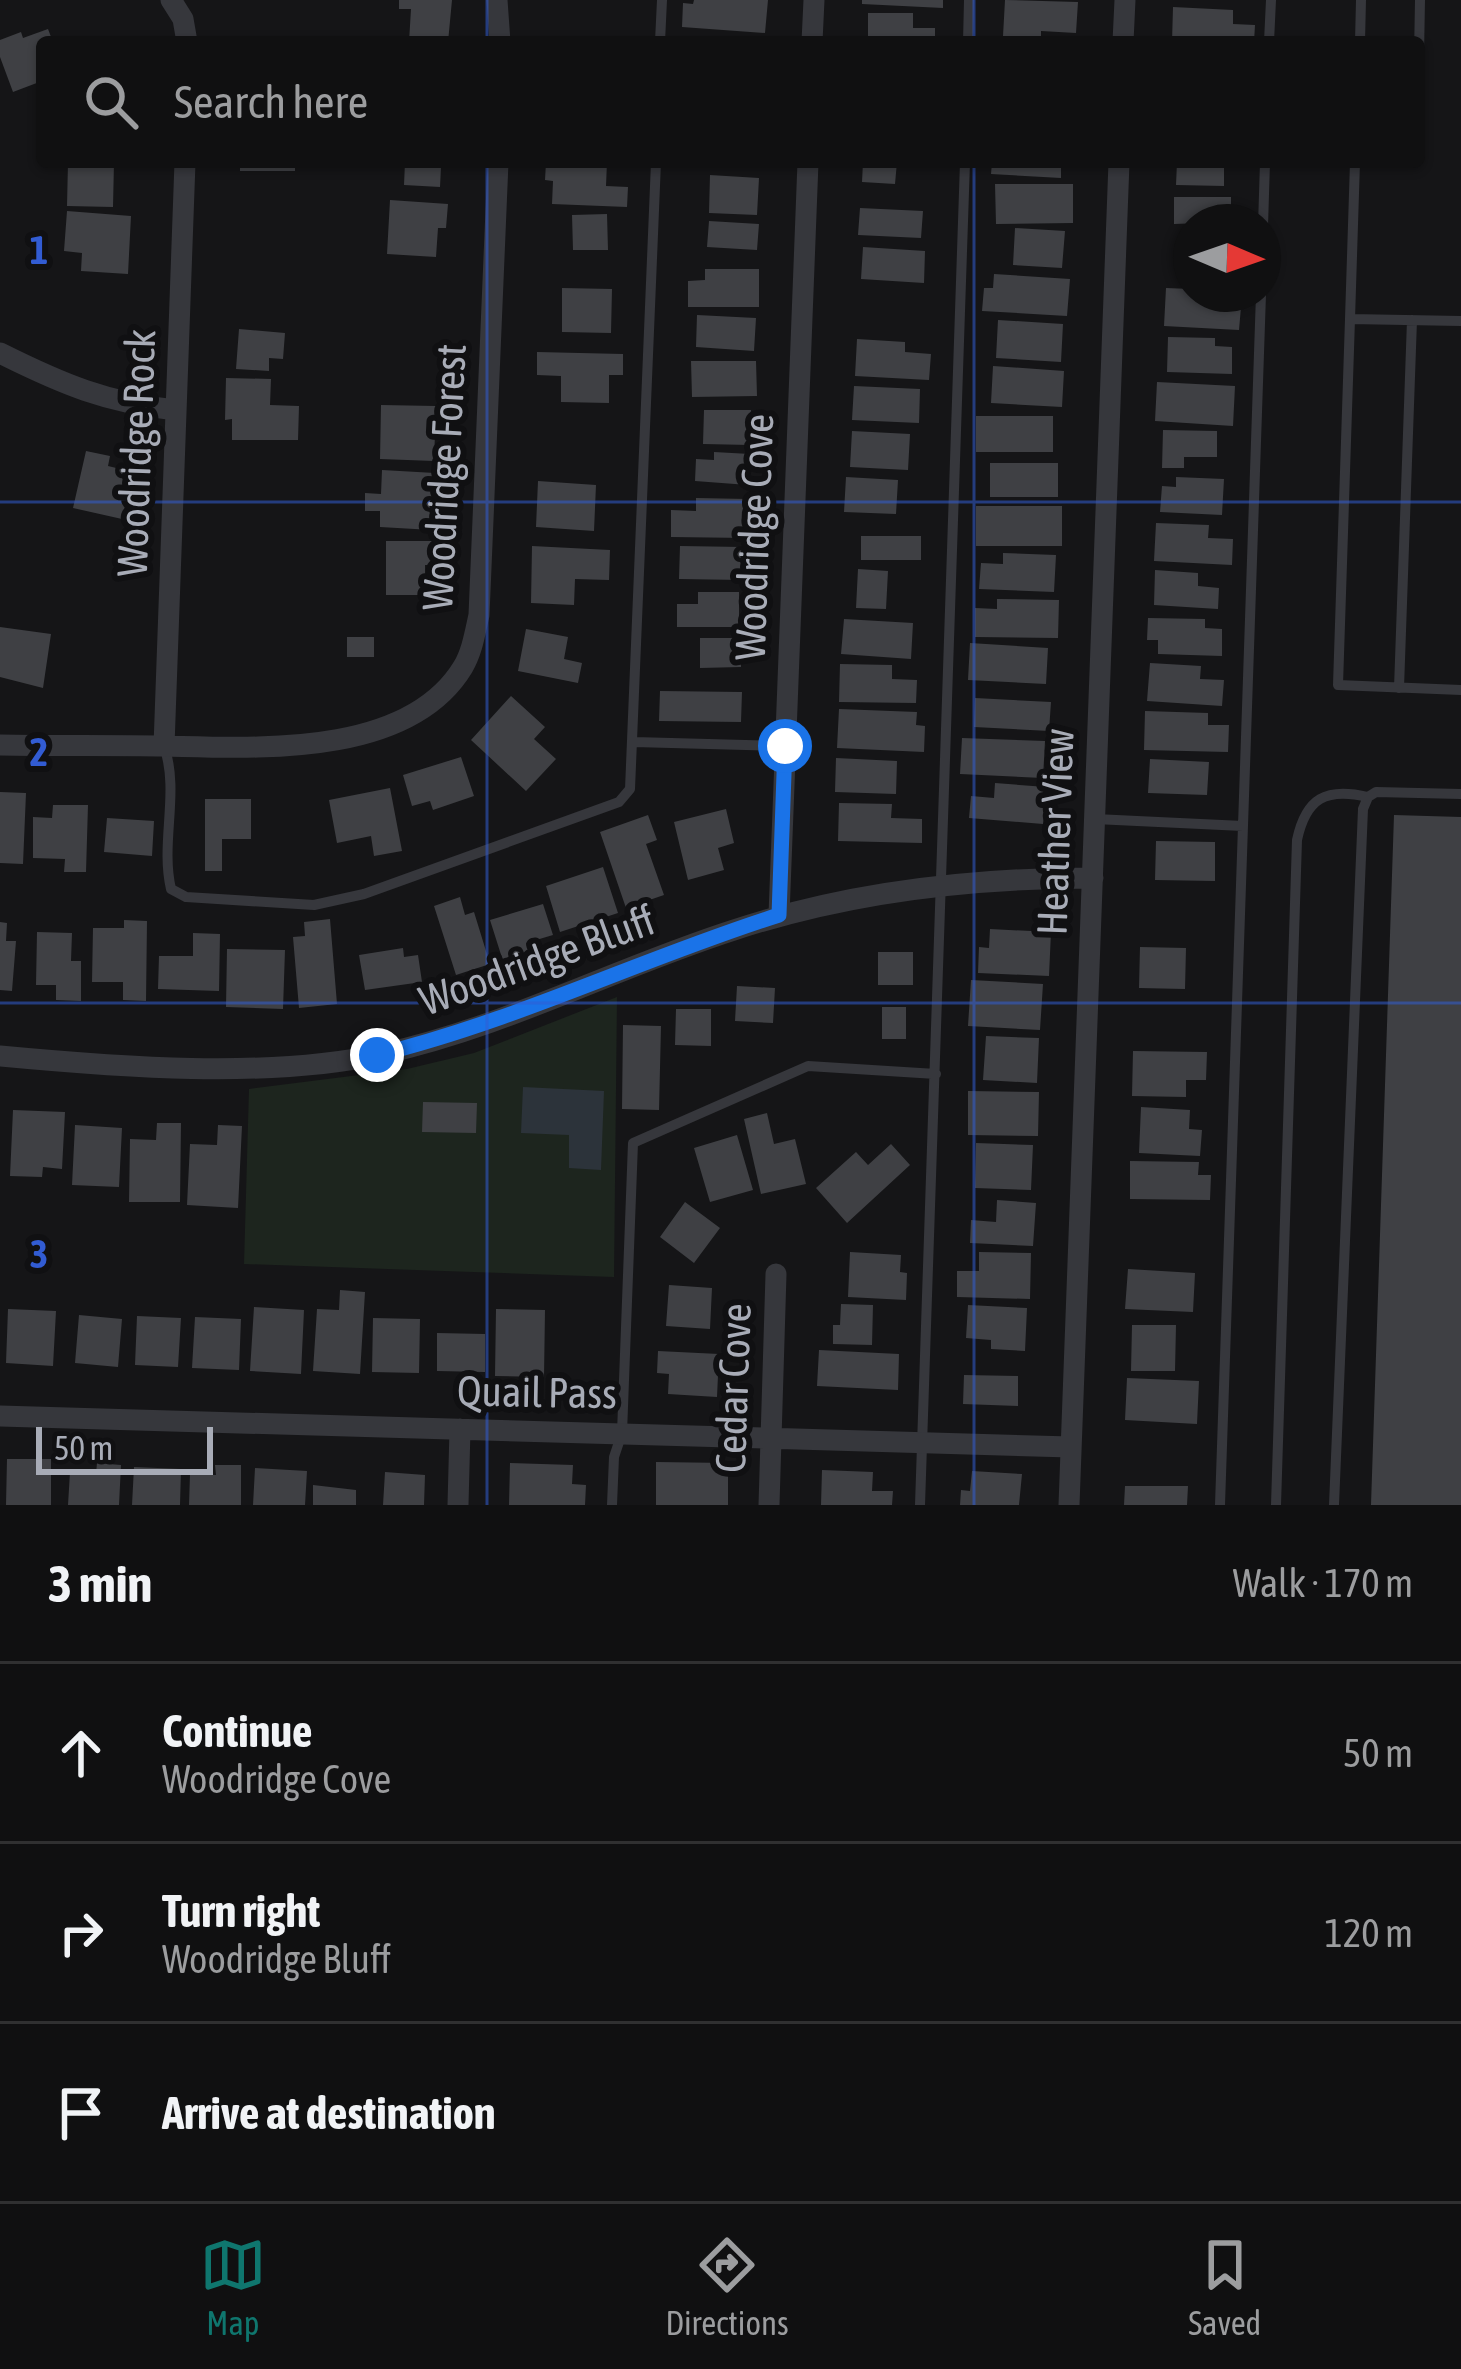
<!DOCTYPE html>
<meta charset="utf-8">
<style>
:root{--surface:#101011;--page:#19191a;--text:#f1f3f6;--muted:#9c9d9f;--line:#303031;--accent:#0f766e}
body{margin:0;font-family:"Asap Condensed",sans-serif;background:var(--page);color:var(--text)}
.compass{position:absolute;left:1173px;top:204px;width:108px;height:108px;border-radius:50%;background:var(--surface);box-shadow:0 3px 9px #0004;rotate:92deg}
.scale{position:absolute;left:36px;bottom:30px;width:177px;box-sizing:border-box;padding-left:12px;border:6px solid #a8acb7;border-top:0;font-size:33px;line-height:42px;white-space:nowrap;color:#a8acb7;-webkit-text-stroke:9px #101012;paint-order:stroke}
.stop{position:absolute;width:36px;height:36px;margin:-27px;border:9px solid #1a73e8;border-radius:50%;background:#fff}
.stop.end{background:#1a73e8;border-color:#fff;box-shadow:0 3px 12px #0008}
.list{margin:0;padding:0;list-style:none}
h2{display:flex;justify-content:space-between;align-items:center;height:156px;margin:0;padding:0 48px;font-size:51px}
h2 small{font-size:39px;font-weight:400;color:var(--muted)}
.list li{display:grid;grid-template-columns:78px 1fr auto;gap:36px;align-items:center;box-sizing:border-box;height:180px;padding:0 48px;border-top:3px solid var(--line)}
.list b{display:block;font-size:45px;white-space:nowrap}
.list p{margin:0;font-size:39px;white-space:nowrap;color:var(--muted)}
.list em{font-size:39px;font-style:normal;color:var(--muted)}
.icon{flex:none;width:66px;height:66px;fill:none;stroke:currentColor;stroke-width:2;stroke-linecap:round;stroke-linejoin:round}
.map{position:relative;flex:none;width:1461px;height:1505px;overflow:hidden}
.search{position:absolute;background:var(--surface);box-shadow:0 3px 9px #0004;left:36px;right:36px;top:36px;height:132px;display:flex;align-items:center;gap:30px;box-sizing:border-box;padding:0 42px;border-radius:12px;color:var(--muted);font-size:45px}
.sheet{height:696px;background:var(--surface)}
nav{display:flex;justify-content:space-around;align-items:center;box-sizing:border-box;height:168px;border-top:3px solid var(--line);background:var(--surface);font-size:33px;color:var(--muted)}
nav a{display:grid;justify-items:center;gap:6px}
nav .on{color:var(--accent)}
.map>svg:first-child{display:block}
</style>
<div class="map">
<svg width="1461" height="1505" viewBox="0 0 1461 1505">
<rect width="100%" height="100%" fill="#151517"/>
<path fill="#1d251e" d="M 617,997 L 614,1277 L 244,1264 L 249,1089 L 407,1069 L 474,1053 Z"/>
<path fill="#2c333a" d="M 523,1087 L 604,1091 L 601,1170 L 569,1168 L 569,1135 L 521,1133 Z"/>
<path fill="#3f4044" d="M 399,0 L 452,0 L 448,42 L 409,42 L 411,9 L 399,9 Z
M 694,0 L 768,0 L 765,33 L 682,27 L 683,3 L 693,4 Z
M 862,0 L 943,0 L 943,8 L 862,4 Z
M 1005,0 L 1078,2 L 1076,33 L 1041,31 L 1041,38 L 1003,36 Z
M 1173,7 L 1233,10 L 1233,24 L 1255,25 L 1254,42 L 1172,42 Z
M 868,13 L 913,13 L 913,28 L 935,28 L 935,42 L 868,42 Z
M 48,29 L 53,42 L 42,42 L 42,81 L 13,92 L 0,57 L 0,40 L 21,32 L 23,38 Z
M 68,162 L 114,162 L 113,207 L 67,206 Z
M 240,162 L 295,162 L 295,171 L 240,171 Z
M 405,162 L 450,162 L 450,168 L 441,167 L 440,187 L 404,185 Z
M 546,162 L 607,162 L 606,186 L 628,187 L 627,207 L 552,204 L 553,181 L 545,180 Z
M 863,162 L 897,162 L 895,184 L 862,182 Z
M 992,162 L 1061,162 L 1061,178 L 991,174 Z
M 1177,162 L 1224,162 L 1224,186 L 1176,185 Z
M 710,175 L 759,178 L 757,215 L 709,213 Z
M 995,184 L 1073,184 L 1073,223 L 996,224 Z
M 1174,197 L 1231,197 L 1231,222 L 1174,224 Z
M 390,200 L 448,204 L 446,228 L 438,228 L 436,257 L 387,254 Z
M 860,208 L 923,211 L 921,238 L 858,235 Z
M 67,211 L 131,216 L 128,274 L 81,271 L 82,253 L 64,251 Z
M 607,214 L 608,250 L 573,250 L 572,215 Z
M 709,221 L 759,224 L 757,250 L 707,247 Z
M 1015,228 L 1065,231 L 1062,268 L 1013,265 Z
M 1178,243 L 1191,244 L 1191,277 L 1176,276 Z
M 863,247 L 925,251 L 924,283 L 861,279 Z
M 705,269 L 759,269 L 759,307 L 688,307 L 688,281 L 705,280 Z
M 994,274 L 1070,279 L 1067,316 L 982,311 L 984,288 L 993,288 Z
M 562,288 L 612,289 L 611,333 L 562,332 Z
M 1166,288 L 1191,289 L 1191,294 L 1217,294 L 1216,306 L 1241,307 L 1239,330 L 1164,326 Z
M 697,315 L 756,318 L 754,351 L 696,347 Z
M 998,320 L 1063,324 L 1061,362 L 996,358 Z
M 239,329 L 285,333 L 283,359 L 269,358 L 269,371 L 236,369 Z
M 1168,337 L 1215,338 L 1215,346 L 1232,347 L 1232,374 L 1167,372 Z
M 857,339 L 905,342 L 905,352 L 931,354 L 929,380 L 855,376 Z
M 537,352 L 623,354 L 623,375 L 609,375 L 609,403 L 561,402 L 561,376 L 537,375 Z
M 691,361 L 756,361 L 757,396 L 692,397 Z
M 993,366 L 1064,371 L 1062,407 L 991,403 Z
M 226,378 L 271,379 L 270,405 L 299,406 L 298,440 L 232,440 L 232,419 L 225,420 Z
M 1157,382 L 1235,386 L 1233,426 L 1155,421 Z
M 854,386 L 920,389 L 919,423 L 852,420 Z
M 381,405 L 436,406 L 434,461 L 380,459 Z
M 704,410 L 751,410 L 750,445 L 703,444 Z
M 976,416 L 1053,416 L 1053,452 L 976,452 Z
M 1163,430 L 1217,431 L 1217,457 L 1184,457 L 1184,468 L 1162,468 Z
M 852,431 L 910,434 L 908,470 L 850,467 Z
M 86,451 L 110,456 L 108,466 L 133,472 L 122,519 L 73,508 Z
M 714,452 L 750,454 L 748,485 L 695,481 L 696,459 L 714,460 Z
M 990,463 L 1058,463 L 1058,497 L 990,497 Z
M 382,470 L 435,473 L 432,530 L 380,527 L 380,511 L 365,511 L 365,493 L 381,494 Z
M 846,477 L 898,480 L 896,514 L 844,512 Z
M 1176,477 L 1224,479 L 1222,515 L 1160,512 L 1162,486 L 1176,487 Z
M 538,481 L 596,485 L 594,531 L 536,527 Z
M 696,498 L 748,499 L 747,538 L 671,537 L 671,510 L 696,511 Z
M 976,506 L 1062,506 L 1062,546 L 976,546 Z
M 1156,523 L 1209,525 L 1208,538 L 1233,539 L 1232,565 L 1154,561 Z
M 861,536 L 921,536 L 921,560 L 861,560 Z
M 386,541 L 437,541 L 436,565 L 425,565 L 425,595 L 386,595 Z
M 532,546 L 610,550 L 609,580 L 575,579 L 574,605 L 531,603 Z
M 680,546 L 743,547 L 742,580 L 679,579 Z
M 1003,553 L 1056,555 L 1054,592 L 979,589 L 981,563 L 1003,564 Z
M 858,569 L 888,571 L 886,609 L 856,608 Z
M 1155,570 L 1198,573 L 1198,586 L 1219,588 L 1218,609 L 1154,605 Z
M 698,592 L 739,592 L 739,627 L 677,627 L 677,604 L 698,604 Z
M 997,599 L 1059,600 L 1058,638 L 975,637 L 975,608 L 997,609 Z
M 1148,618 L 1205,619 L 1205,628 L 1222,629 L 1222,656 L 1158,654 L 1158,640 L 1147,640 Z
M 844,619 L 913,623 L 911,659 L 841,654 Z
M 0,627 L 51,634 L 43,688 L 0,677 Z
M 526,629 L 568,637 L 564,659 L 582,663 L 578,683 L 518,671 Z
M 347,637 L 374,637 L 374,657 L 347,657 Z
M 700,638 L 740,638 L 741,667 L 700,668 Z
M 970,643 L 1048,648 L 1046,684 L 968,680 Z
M 1150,663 L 1201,666 L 1200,679 L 1224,680 L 1222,706 L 1147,701 Z
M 840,664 L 892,665 L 892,679 L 917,680 L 916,703 L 839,702 Z
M 660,691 L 742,692 L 741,722 L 659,721 Z
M 511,696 L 545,727 L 534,739 L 556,759 L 526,791 L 471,740 Z
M 975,698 L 1051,702 L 1049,731 L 974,727 Z
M 839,709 L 917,712 L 916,725 L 925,726 L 924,752 L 837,748 Z
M 1145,711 L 1208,713 L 1208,725 L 1229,725 L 1228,752 L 1144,750 Z
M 962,738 L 1045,741 L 1043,778 L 960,774 Z
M 461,757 L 474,796 L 433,810 L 430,801 L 412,806 L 403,775 Z
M 836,758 L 897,761 L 896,794 L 835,792 Z
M 1150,759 L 1209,762 L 1207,795 L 1148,793 Z
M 995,783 L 1046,787 L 1043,824 L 969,818 L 971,796 L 994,798 Z
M 390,788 L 402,851 L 374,856 L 371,836 L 337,843 L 329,800 Z
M 0,792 L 26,793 L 23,864 L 0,863 Z
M 205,799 L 251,799 L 251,839 L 222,839 L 222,871 L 205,871 Z
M 839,803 L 892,804 L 891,818 L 922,819 L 922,843 L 838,841 Z
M 53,805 L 88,805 L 86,872 L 64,872 L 65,859 L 33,858 L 33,817 L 52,818 Z
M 726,809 L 734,843 L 718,848 L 724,870 L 688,880 L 674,822 Z
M 648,815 L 657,840 L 646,844 L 664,895 L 626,908 L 600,832 Z
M 1394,815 L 1461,817 L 1461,1505 L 1371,1505 Z
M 107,818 L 154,821 L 152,856 L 104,852 Z
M 1156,841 L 1215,842 L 1215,881 L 1155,880 Z
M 603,867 L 618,913 L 560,932 L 546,886 Z
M 460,897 L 465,915 L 474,912 L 490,964 L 456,975 L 434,906 Z
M 543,904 L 553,935 L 526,943 L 529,952 L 503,961 L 490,920 Z
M 330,919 L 337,1004 L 299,1008 L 293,937 L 305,936 L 304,922 Z
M 124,920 L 147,921 L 146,1001 L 123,1000 L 123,982 L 92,982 L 93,928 L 124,928 Z
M 0,922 L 7,923 L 6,941 L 16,941 L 12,991 L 0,990 Z
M 990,929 L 1051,932 L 1049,976 L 978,973 L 979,947 L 989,948 Z
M 37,932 L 72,933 L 71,961 L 81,961 L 81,1001 L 56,1000 L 56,985 L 36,985 Z
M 193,933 L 220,934 L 219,991 L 158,989 L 159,956 L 193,956 Z
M 1140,947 L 1186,948 L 1185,989 L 1139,988 Z
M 403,948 L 404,957 L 418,955 L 422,982 L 365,990 L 359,955 Z
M 227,949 L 285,950 L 283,1009 L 226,1007 Z
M 878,952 L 913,952 L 913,985 L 878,985 Z
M 971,980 L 1043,984 L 1040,1030 L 968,1026 Z
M 737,986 L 775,988 L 773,1023 L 735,1021 Z
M 882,1007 L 906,1007 L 906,1039 L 882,1039 Z
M 676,1009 L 711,1009 L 711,1046 L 675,1045 Z
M 623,1025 L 661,1026 L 659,1110 L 622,1109 Z
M 986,1036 L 1039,1038 L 1037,1083 L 983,1080 Z
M 1133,1051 L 1207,1052 L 1206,1080 L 1186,1080 L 1186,1097 L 1132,1096 Z
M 968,1091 L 1039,1092 L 1038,1136 L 968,1135 Z
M 423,1102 L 477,1103 L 476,1133 L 422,1132 Z
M 1141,1107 L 1190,1110 L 1189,1129 L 1202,1130 L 1200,1156 L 1139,1153 Z
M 13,1110 L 65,1112 L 62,1169 L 43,1167 L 42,1177 L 10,1176 Z
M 767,1113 L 774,1144 L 795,1139 L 806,1184 L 761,1194 L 744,1119 Z
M 157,1123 L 181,1123 L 180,1202 L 129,1202 L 130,1139 L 156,1140 Z
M 75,1125 L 122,1128 L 119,1187 L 72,1185 Z
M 218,1125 L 242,1126 L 238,1208 L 187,1205 L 190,1144 L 217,1145 Z
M 737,1135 L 753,1190 L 710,1202 L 694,1148 Z
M 976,1143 L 1033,1145 L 1031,1190 L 975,1188 Z
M 891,1144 L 910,1165 L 847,1223 L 816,1188 L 856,1152 L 868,1165 Z
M 1130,1161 L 1199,1162 L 1198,1175 L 1211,1175 L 1210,1200 L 1130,1199 Z
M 997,1200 L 1036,1203 L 1033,1246 L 970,1243 L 971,1220 L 996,1222 Z
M 685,1202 L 720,1228 L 694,1263 L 660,1237 Z
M 850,1252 L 901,1255 L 900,1272 L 907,1273 L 906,1300 L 848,1297 Z
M 979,1252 L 1031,1253 L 1030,1299 L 957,1297 L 957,1271 L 979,1271 Z
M 1128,1269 L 1195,1273 L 1193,1312 L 1125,1309 Z
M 669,1285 L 712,1288 L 710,1329 L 666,1326 Z
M 340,1290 L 365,1292 L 360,1374 L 313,1371 L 317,1309 L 339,1310 Z
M 841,1304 L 873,1305 L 872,1345 L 833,1344 L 833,1325 L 840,1325 Z
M 968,1305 L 1027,1308 L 1025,1351 L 991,1349 L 991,1340 L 966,1338 Z
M 254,1307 L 304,1310 L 301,1374 L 250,1371 Z
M 8,1309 L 56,1311 L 53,1366 L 6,1363 Z
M 496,1309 L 545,1310 L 544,1377 L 495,1376 Z
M 79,1315 L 122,1319 L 118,1367 L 75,1363 Z
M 137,1316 L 181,1318 L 178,1367 L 135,1365 Z
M 195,1317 L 241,1319 L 239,1370 L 192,1368 Z
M 373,1318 L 420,1319 L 419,1373 L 372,1372 Z
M 1132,1325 L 1176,1325 L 1175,1371 L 1131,1371 Z
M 437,1333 L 485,1334 L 485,1372 L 437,1371 Z
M 819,1350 L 899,1354 L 898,1390 L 817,1386 Z
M 658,1351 L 719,1354 L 717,1397 L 668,1394 L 669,1374 L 657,1373 Z
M 964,1375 L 1018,1376 L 1018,1406 L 963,1404 Z
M 1127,1378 L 1199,1381 L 1197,1424 L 1125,1420 Z
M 7,1459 L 51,1459 L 51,1505 L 6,1505 Z
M 656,1462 L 728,1463 L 728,1505 L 656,1505 Z
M 97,1463 L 121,1465 L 119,1505 L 68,1505 L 70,1472 L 96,1474 Z
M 510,1463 L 573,1465 L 572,1484 L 586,1485 L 585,1505 L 509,1505 Z
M 215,1465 L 241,1465 L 241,1505 L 189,1505 L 190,1474 L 216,1475 Z
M 134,1467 L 181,1469 L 180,1505 L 132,1505 Z
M 255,1468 L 307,1471 L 305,1505 L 253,1505 Z
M 822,1470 L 873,1472 L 872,1491 L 893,1491 L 892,1505 L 821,1505 Z
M 972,1471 L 1022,1474 L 1019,1505 L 960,1505 L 961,1490 L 970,1491 Z
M 385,1472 L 425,1475 L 424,1505 L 383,1505 Z
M 313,1485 L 356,1490 L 356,1505 L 313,1505 Z
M 1125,1486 L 1188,1486 L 1187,1505 L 1124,1505 Z"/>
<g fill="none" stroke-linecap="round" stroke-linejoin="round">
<path stroke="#36373c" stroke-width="10" d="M 660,42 L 662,0
M 968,42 L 969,0
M 1269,42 L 1271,0
M 1360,42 L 1361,0
M 1419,56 L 1420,0
M 1263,226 L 1265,162
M 1350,319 L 1355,162
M 1461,321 L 1350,319 L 1338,685 L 1461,690
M 1399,688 L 1412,320
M 634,742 L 785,746
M 164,746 C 180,792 160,842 171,889 L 186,897 L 314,905 L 364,894 L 619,802 L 630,789 L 656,162
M 1095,819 L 1243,826
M 612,1505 L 614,1457 L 622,1433 L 633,1143 L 808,1066 L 936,1074
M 920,1505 L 965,162
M 1220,1505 L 1261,294
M 1276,1505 L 1297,840 C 1306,798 1326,787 1368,797
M 1334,1505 L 1363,809 L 1368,797 L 1376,792 L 1461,794"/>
<path stroke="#36373c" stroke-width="21" d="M 171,0 L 183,19 L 187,42
M 497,0 L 500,42
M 812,42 L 814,0
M 1123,42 L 1125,0
M 0,353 C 62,384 107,403 176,410
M 0,745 C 55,746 110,745 165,746 C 256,748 408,758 463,667 C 472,652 475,633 479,615 L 498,162
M 164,746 L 185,162
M 779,915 L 808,162
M 0,1056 C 117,1067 267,1079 382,1054 C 505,1027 615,968 734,930 C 849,892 973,878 1093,878
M 0,1416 L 1071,1447
M 458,1505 L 460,1429
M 769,1505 L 776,1274
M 1069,1505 L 1119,162"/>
</g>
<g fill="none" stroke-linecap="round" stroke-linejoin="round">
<path stroke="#1a73e8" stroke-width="15" d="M 377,1055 C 516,1021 643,958 779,915 L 785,746"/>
</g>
<path fill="none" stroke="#325cd3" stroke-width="3" stroke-opacity="0.55" d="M 487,0 L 487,42M 974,0 L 974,42M 487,162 L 487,1505M 974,162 L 974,1505M 0,502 L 1461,502M 0,1003 L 1461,1003"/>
<g text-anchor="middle" stroke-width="12" stroke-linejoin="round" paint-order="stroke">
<g font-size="42" fill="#a8acb7" stroke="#101012">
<text transform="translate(136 453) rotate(-88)" y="15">Woodridge Rock</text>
<text transform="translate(444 477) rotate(-87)" y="15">Woodridge Forest</text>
<text transform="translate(754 537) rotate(-88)" y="15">Woodridge Cove</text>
<text transform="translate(1055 832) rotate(-88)" y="15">Heather View</text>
<text transform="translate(537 960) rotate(-20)" y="15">Woodridge Bluff</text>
<text transform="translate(733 1388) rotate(-88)" y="15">Cedar Cove</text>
<text transform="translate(537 1392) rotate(1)" y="15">Quail Pass</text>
</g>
</g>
<g font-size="39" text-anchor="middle" font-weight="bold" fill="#325cd3" stroke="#101012" stroke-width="12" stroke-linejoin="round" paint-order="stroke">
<text x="39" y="264">1</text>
<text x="39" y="766">2</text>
<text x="39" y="1268">3</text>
</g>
</svg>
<svg class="compass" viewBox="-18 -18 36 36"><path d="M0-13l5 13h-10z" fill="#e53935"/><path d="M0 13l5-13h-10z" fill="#9c9d9f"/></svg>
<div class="scale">50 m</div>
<div class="stop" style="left:785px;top:746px"></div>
<div class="stop end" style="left:377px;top:1055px"></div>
<div class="search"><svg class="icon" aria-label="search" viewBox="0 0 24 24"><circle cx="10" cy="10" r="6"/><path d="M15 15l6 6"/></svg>Search here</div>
</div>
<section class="sheet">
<h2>3 min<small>Walk · 170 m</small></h2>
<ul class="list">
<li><svg class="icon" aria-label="ahead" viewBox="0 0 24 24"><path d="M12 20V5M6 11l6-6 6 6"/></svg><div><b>Continue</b><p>Woodridge Cove</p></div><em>50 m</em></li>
<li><svg class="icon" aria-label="right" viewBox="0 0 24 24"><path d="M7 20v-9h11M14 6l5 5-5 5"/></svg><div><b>Turn right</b><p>Woodridge Bluff</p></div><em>120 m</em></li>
<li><svg class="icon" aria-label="arrive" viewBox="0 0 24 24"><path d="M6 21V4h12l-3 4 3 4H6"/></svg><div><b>Arrive at destination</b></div></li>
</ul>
</section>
<nav>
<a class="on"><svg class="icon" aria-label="map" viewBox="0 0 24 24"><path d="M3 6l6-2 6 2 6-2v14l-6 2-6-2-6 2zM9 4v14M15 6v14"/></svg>Map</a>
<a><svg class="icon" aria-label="directions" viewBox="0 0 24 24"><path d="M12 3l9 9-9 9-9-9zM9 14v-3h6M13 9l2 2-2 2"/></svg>Directions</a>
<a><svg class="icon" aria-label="saved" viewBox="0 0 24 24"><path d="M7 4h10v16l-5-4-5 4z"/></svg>Saved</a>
</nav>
